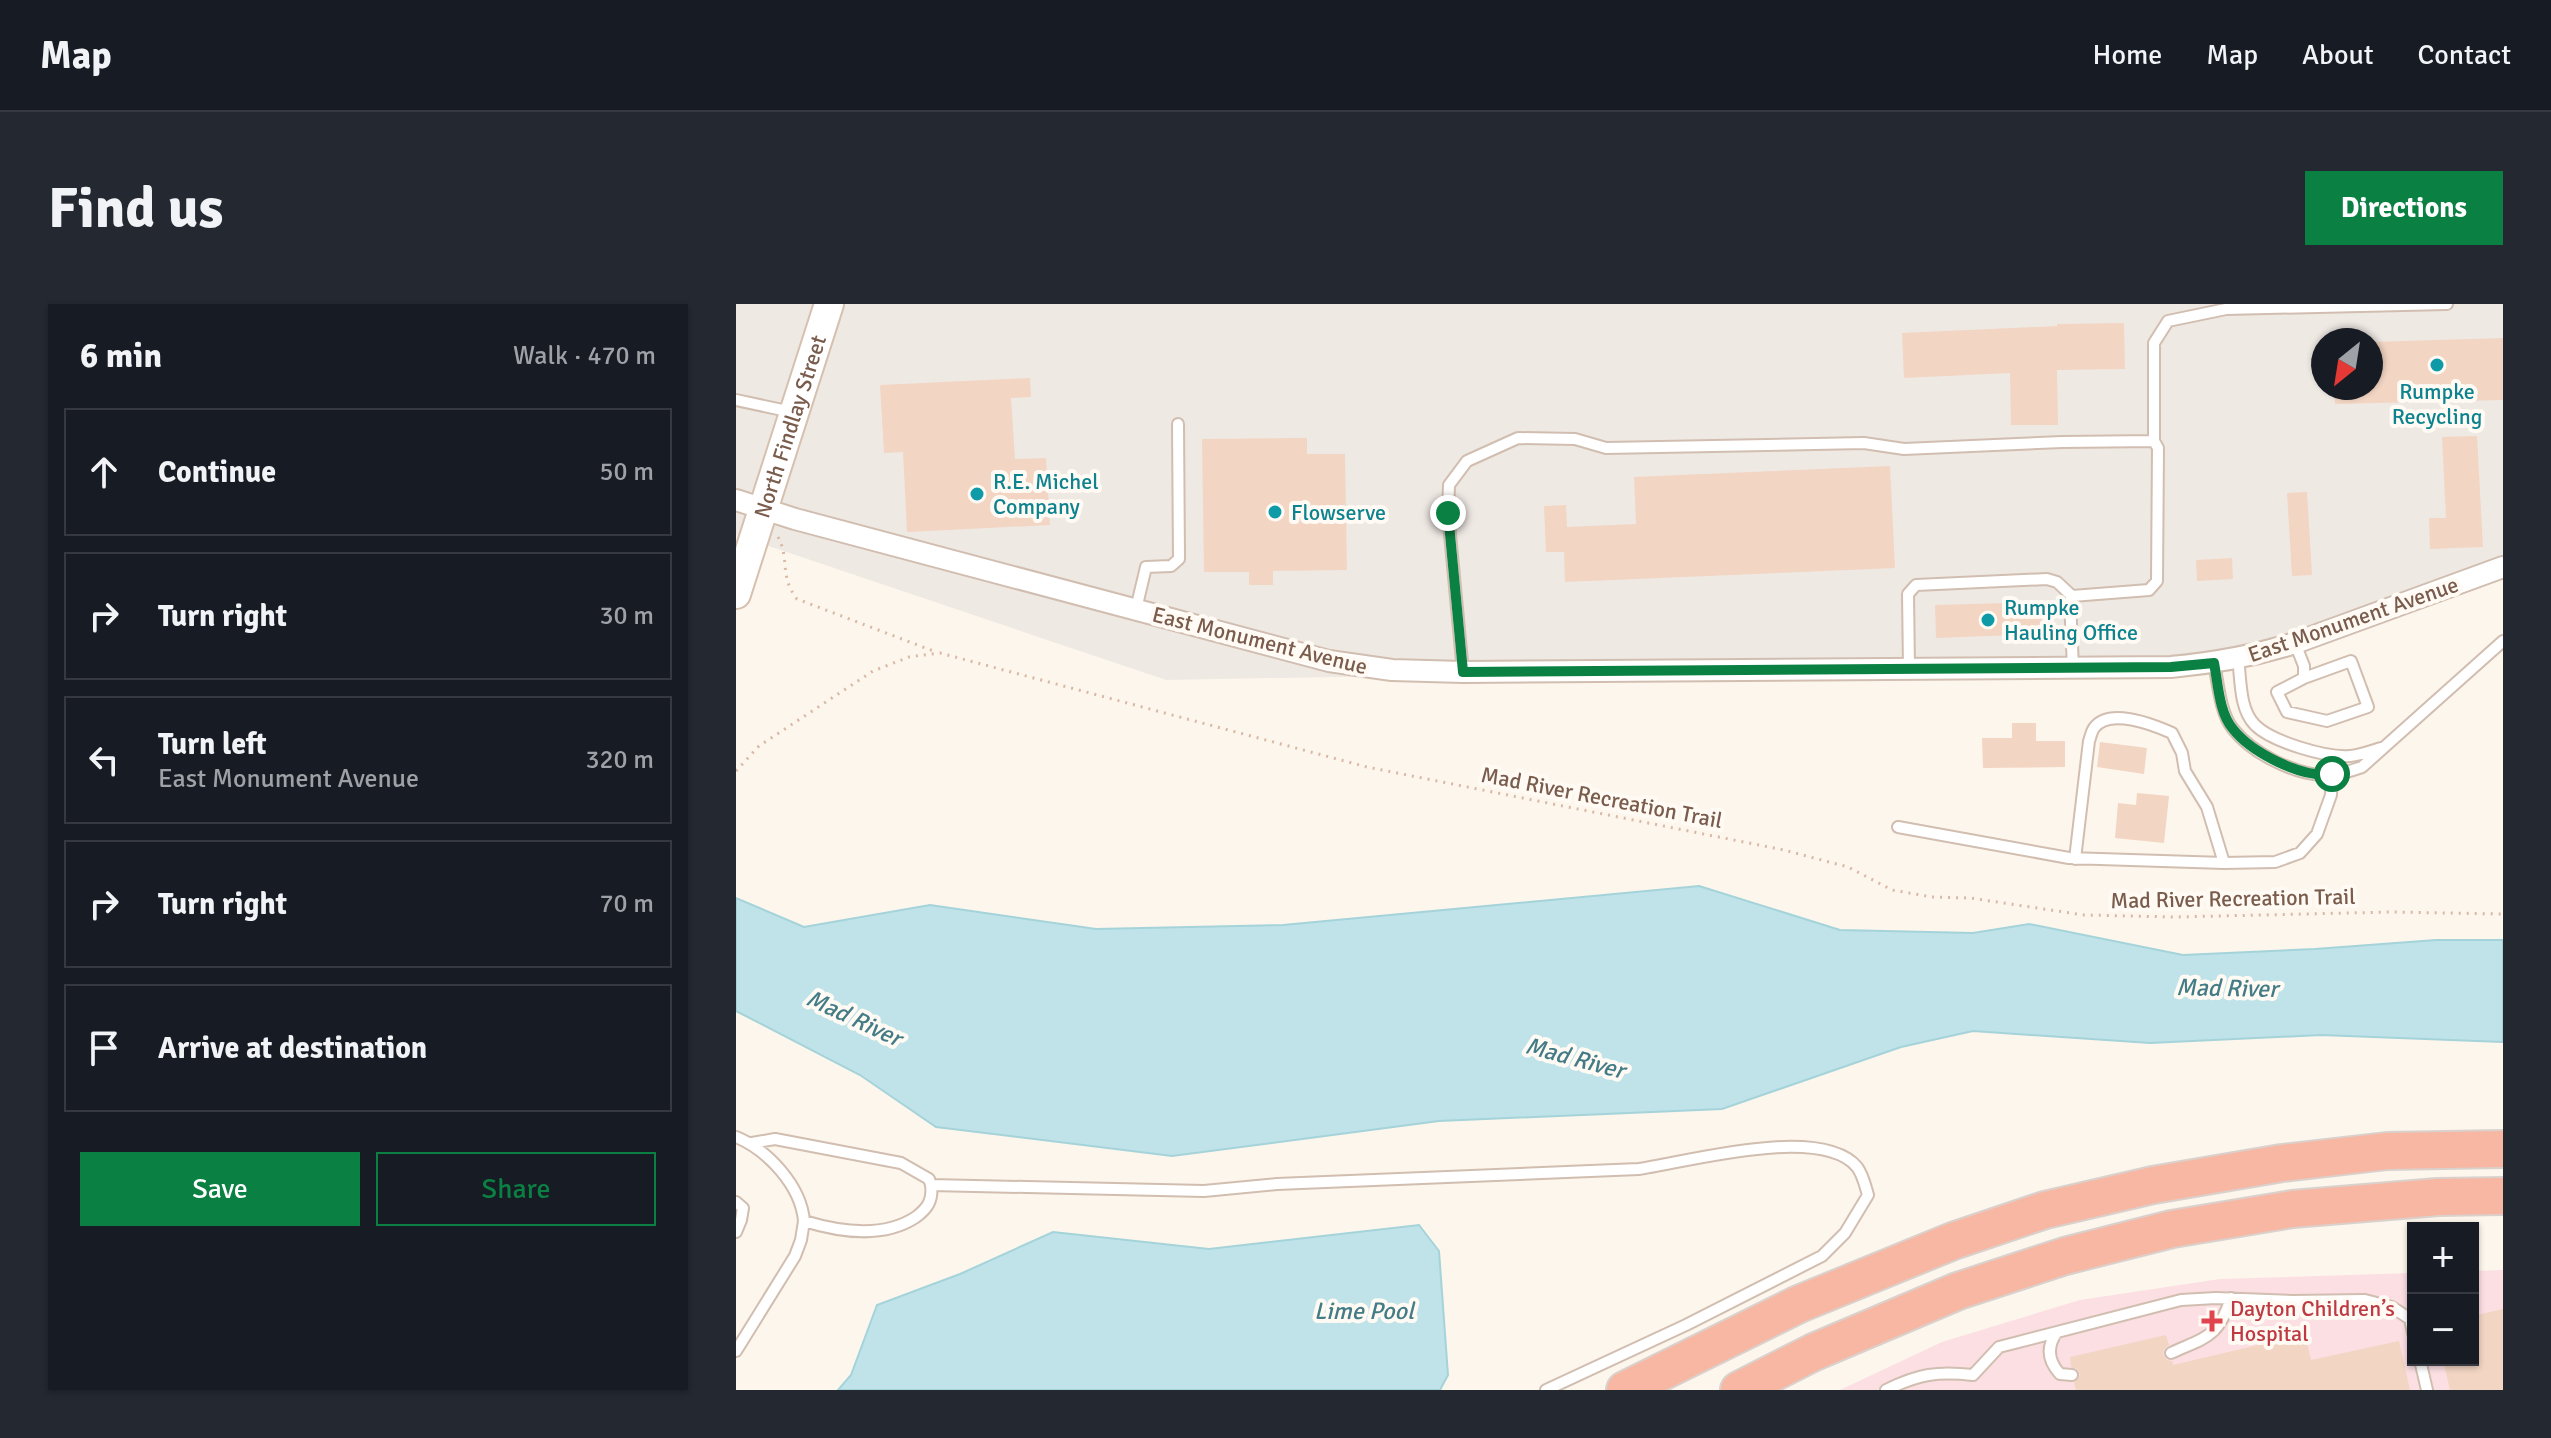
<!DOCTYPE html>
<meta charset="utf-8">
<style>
:root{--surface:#171b24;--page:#242831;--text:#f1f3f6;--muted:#9ea1a6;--line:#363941;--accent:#0b8043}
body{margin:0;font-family:Signika,sans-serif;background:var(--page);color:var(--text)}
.controls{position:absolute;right:24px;bottom:24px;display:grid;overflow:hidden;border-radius:0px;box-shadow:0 2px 6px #0004}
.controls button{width:72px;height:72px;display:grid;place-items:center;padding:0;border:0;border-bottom:2px solid var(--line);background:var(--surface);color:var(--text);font:40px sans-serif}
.compass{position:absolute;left:1575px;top:24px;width:72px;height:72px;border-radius:50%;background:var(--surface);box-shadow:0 2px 6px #0004;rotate:210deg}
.stop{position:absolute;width:24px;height:24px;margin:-18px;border:6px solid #0b8043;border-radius:50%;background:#fff}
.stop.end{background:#0b8043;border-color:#fff;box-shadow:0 2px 8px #0008}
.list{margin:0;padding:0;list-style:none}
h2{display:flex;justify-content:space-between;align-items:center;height:104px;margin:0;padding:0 32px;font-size:34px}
h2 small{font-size:26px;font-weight:400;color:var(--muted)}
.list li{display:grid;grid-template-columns:52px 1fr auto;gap:24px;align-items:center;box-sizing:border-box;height:128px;margin:0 16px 16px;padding:0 16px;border:2px solid var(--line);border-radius:0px}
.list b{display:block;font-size:30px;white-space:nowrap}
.list p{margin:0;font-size:26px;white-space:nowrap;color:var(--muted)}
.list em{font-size:26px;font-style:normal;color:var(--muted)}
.actions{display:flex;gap:16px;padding:24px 32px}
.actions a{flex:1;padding:18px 0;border:2px solid var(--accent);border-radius:0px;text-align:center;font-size:28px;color:var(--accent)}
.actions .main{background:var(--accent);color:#fff}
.icon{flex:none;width:44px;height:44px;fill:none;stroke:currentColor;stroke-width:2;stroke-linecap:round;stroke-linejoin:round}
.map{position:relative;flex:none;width:1767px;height:1086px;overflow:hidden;border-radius:0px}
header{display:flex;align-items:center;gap:48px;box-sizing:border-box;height:112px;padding:0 40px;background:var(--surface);border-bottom:2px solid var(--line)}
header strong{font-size:38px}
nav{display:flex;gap:44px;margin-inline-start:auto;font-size:28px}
.intro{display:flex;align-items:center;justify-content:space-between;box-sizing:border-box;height:192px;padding:0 48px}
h1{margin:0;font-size:56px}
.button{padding:20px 36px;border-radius:0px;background:var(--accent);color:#fff;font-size:28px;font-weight:700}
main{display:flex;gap:48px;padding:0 48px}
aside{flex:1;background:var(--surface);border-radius:0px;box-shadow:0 2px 6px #0004}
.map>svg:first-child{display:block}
</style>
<header>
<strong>Map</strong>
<nav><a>Home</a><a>Map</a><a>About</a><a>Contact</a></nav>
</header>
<div class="intro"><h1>Find us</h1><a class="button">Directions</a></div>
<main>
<aside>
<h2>6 min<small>Walk · 470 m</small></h2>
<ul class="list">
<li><svg class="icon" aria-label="ahead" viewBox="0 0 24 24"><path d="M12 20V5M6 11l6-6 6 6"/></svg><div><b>Continue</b></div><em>50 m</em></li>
<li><svg class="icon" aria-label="right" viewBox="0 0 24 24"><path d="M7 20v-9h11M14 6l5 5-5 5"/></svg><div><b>Turn right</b></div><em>30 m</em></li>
<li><svg class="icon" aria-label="left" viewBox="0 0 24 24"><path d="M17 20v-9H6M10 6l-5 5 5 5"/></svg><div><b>Turn left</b><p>East Monument Avenue</p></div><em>320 m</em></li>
<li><svg class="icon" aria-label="right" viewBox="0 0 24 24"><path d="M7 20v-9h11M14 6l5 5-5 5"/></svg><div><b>Turn right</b></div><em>70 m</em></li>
<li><svg class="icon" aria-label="arrive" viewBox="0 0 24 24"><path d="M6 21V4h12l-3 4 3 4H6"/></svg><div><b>Arrive at destination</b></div></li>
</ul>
<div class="actions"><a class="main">Save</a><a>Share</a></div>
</aside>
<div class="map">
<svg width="1767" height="1086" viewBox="0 0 1767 1086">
<rect width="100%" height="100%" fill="#fdf6ec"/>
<path fill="#efe9e4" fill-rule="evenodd" d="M 0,0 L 1767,0 L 1767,261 L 1489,357 L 430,376 L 0,231 ZM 1587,36 L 1635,36 L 1635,84 L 1587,84 Z"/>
<path fill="#fbdfe3" d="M 1767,966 L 1767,1086 L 1104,1086 L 1206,1038 L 1344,996 L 1484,975 L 1677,969 L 1677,1056 L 1737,1056 L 1737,967 Z"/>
<path fill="#bfe3e8" stroke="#a5d3da" stroke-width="2" d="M 963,582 L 1104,626 L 1237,629 L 1293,620 L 1447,651 L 1579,645 L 1700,636 L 1767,636 L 1767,738 L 1585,731 L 1414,739 L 1237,727 L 1165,743 L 986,805 L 703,817 L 436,852 L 200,823 L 124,771 L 0,707 L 0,594 L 68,623 L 194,601 L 360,625 L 547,621 Z
M 683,921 L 703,947 L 712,1071 L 704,1086 L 102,1086 L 115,1071 L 141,1001 L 224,970 L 317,928 L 473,945 Z"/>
<path fill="#f3d5c3" d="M 1388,19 L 1389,65 L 1321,66 L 1322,121 L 1275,121 L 1274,69 L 1168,74 L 1166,29 L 1321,22 L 1321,20 Z
M 1767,34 L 1767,96 L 1599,100 L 1598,84 L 1635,84 L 1635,38 Z
M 294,74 L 295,93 L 275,94 L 279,155 L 310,154 L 314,221 L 171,228 L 167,148 L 148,149 L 144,81 Z
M 1741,132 L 1747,243 L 1694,245 L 1693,214 L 1710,214 L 1706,133 Z
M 571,134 L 571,150 L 609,150 L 611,266 L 537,267 L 537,281 L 513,281 L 513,268 L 468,268 L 466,135 Z
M 1154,162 L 1159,264 L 829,278 L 828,248 L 810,248 L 808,202 L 830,201 L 831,223 L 900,220 L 898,173 Z
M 1571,188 L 1576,271 L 1556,272 L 1551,189 Z
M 1496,254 L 1497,275 L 1461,277 L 1460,256 Z
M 1305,298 L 1306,330 L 1200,334 L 1199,301 Z
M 1276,419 L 1300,419 L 1300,437 L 1329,437 L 1329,463 L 1247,464 L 1246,434 L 1276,434 Z
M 1364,438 L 1411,444 L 1408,470 L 1361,463 Z
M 1401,489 L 1433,492 L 1428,539 L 1379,534 L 1382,499 L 1400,501 Z
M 1767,1005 L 1767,1086 L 1714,1086 L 1707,1056 L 1737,1056 L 1737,1012 Z
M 1569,1030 L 1575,1056 L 1663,1037 L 1674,1086 L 1340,1086 L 1338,1079 L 1344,1071 L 1341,1065 L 1335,1063 L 1334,1053 L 1430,1031 L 1433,1041 L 1428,1045 L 1427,1051 L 1431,1056 L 1436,1057 L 1437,1061 Z"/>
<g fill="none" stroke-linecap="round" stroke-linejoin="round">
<defs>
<path id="lane" d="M 0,96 L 56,108
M 1418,137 L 1418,39 L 1432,17 L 1490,5 L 1711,0
M 400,305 L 410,263 L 435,262 L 443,255 L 442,120
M 1559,339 L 1568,362 L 1568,374 L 1541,388 L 1551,408 L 1591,417 L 1632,403 L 1615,357 L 1568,374
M 1502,354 C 1505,375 1503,405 1519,421 C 1536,438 1591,454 1614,452 C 1624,451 1635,447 1645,444
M 1478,359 C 1482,379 1484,409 1497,425 C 1516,449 1554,468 1584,471 C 1598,473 1614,467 1626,463 L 1767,337
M 1173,364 L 1172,290 L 1180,281 L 1311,275 L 1321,278 L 1336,292
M 727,368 L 712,209 L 713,181 L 731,157 L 782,134 L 839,135 L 870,144 L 1128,139 L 1168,145 L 1326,138 L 1418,137 L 1422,144 L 1421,277 L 1413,286 L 1336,292 L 1334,297 L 1337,363
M 1162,523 L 1333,554 L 1488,559 L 1539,558 L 1564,549 L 1581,530 L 1595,491 L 1596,470
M 1339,555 L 1353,437 C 1355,432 1355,428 1358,424 C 1373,403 1418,421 1436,429 L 1446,449 L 1449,467 L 1471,503 L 1488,559
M 0,833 C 32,846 65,882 68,917 C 104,928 147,935 180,913 C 192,904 197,896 195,881
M 16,839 L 39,835 L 165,859 L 193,875 L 195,881 L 468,887 L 541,880 L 903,865 C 951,858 1085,820 1121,863 C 1127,871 1129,881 1132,891 L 1109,929 L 1086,952 L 950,1021 L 810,1086
M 0,898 L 7,904 L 5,916 L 0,928
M 1321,1028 C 1310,1043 1312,1057 1324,1070 L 1336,1071
M 0,1047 L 59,952 L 65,936 L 68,917
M 1435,1049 C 1470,1033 1482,1034 1495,994
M 1684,1056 L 1691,1086
M 1150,1086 C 1183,1070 1201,1067 1237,1071 L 1263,1043 L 1445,996 L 1480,994 L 1557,997 L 1629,996 L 1656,1003 L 1674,1015 L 1677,1029"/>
<path id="street" d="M 0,196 L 59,215 L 593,357 L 656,366 L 727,368 L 1435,363 C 1478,359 1518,352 1559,339 L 1767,263"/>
<g id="secondary">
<path id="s1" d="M 0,290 L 93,0"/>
</g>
<path id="highway" d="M 889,1086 L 1063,1000 L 1217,937 L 1309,906 L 1417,881 L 1546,859 L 1651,847 L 1767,845
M 1003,1086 L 1078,1048 L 1222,987 L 1329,952 L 1436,925 L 1556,905 L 1702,893 L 1767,892"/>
</defs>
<use href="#lane" stroke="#d1beb0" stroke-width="14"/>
<use href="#street" stroke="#d1beb0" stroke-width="24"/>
<use href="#secondary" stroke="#d6c0b0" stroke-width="32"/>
<use href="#highway" stroke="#dad1cd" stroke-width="40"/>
<path stroke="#d9b8a5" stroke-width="3" stroke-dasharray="2 6" stroke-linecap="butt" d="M 42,233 C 54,255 43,272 61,295 L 200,348
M 0,467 L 23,442 L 137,367 L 173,353 L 204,349 L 631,463 L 1048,546 L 1112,563 L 1156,586 L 1196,593 L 1234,594 L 1348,611 L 1439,613 L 1656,608 L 1767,610"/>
<use href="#lane" stroke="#fff" stroke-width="10"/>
<use href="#street" stroke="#fff" stroke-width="20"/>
<use href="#secondary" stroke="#fff" stroke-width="28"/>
<use href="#highway" stroke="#f7b7a3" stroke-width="36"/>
</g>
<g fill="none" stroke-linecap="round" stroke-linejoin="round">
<path stroke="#0b8043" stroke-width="10" d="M 712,209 L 727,368 L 1435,363 L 1478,359 C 1482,379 1483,409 1497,425 C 1515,448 1566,475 1596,470"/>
</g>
<g fill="#0f9aa8" stroke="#fffaf3" stroke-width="3">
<circle cx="1701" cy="61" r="8"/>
<circle cx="241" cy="190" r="8"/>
<circle cx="539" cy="208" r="8"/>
<circle cx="1252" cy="316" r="8"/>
</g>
<path fill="#e0444e" stroke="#fffaf3" stroke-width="3" d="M1472 1005h8v8h8v8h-8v8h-8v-8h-8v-8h8z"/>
<g text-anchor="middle" stroke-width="8" stroke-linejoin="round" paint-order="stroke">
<g font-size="22" fill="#0d838f" stroke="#fffaf3" text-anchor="start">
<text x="1701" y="95" text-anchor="middle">Rumpke<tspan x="1701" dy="25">Recycling</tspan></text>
<text x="257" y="185">R.E. Michel<tspan x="257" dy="25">Company</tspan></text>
<text x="555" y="216">Flowserve</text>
<text x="1268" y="311">Rumpke<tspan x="1268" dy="25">Hauling Office</tspan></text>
</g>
<g font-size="22" fill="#7a5c4d" stroke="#fffaf3">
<text dy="8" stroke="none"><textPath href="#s1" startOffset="176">North Findlay Street</textPath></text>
<text transform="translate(1617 315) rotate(-19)" y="8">East Monument Avenue</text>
<text transform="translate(524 336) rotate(14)" y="8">East Monument Avenue</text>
<text transform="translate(866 493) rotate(11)" y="8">Mad River Recreation Trail</text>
<text transform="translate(1497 594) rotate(-1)" y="8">Mad River Recreation Trail</text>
</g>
<g font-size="22" fill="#be3a42" stroke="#fffaf3" text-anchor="start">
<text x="1494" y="1012">Dayton Children’s<tspan x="1494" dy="25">Hospital</tspan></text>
</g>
<g font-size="24" font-style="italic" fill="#437c86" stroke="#fffaf3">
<text transform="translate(1491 684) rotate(1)" y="8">Mad River</text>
<text transform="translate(118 714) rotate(25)" y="8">Mad River</text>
<text transform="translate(839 754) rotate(15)" y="8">Mad River</text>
<text x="628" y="1015">Lime Pool</text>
</g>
</g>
</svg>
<div class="controls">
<button>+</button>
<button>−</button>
</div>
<svg class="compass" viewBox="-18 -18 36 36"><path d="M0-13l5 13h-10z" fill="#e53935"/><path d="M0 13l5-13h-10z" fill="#9ea1a6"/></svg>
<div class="stop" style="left:1596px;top:470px"></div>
<div class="stop end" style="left:712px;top:209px"></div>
</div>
</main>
